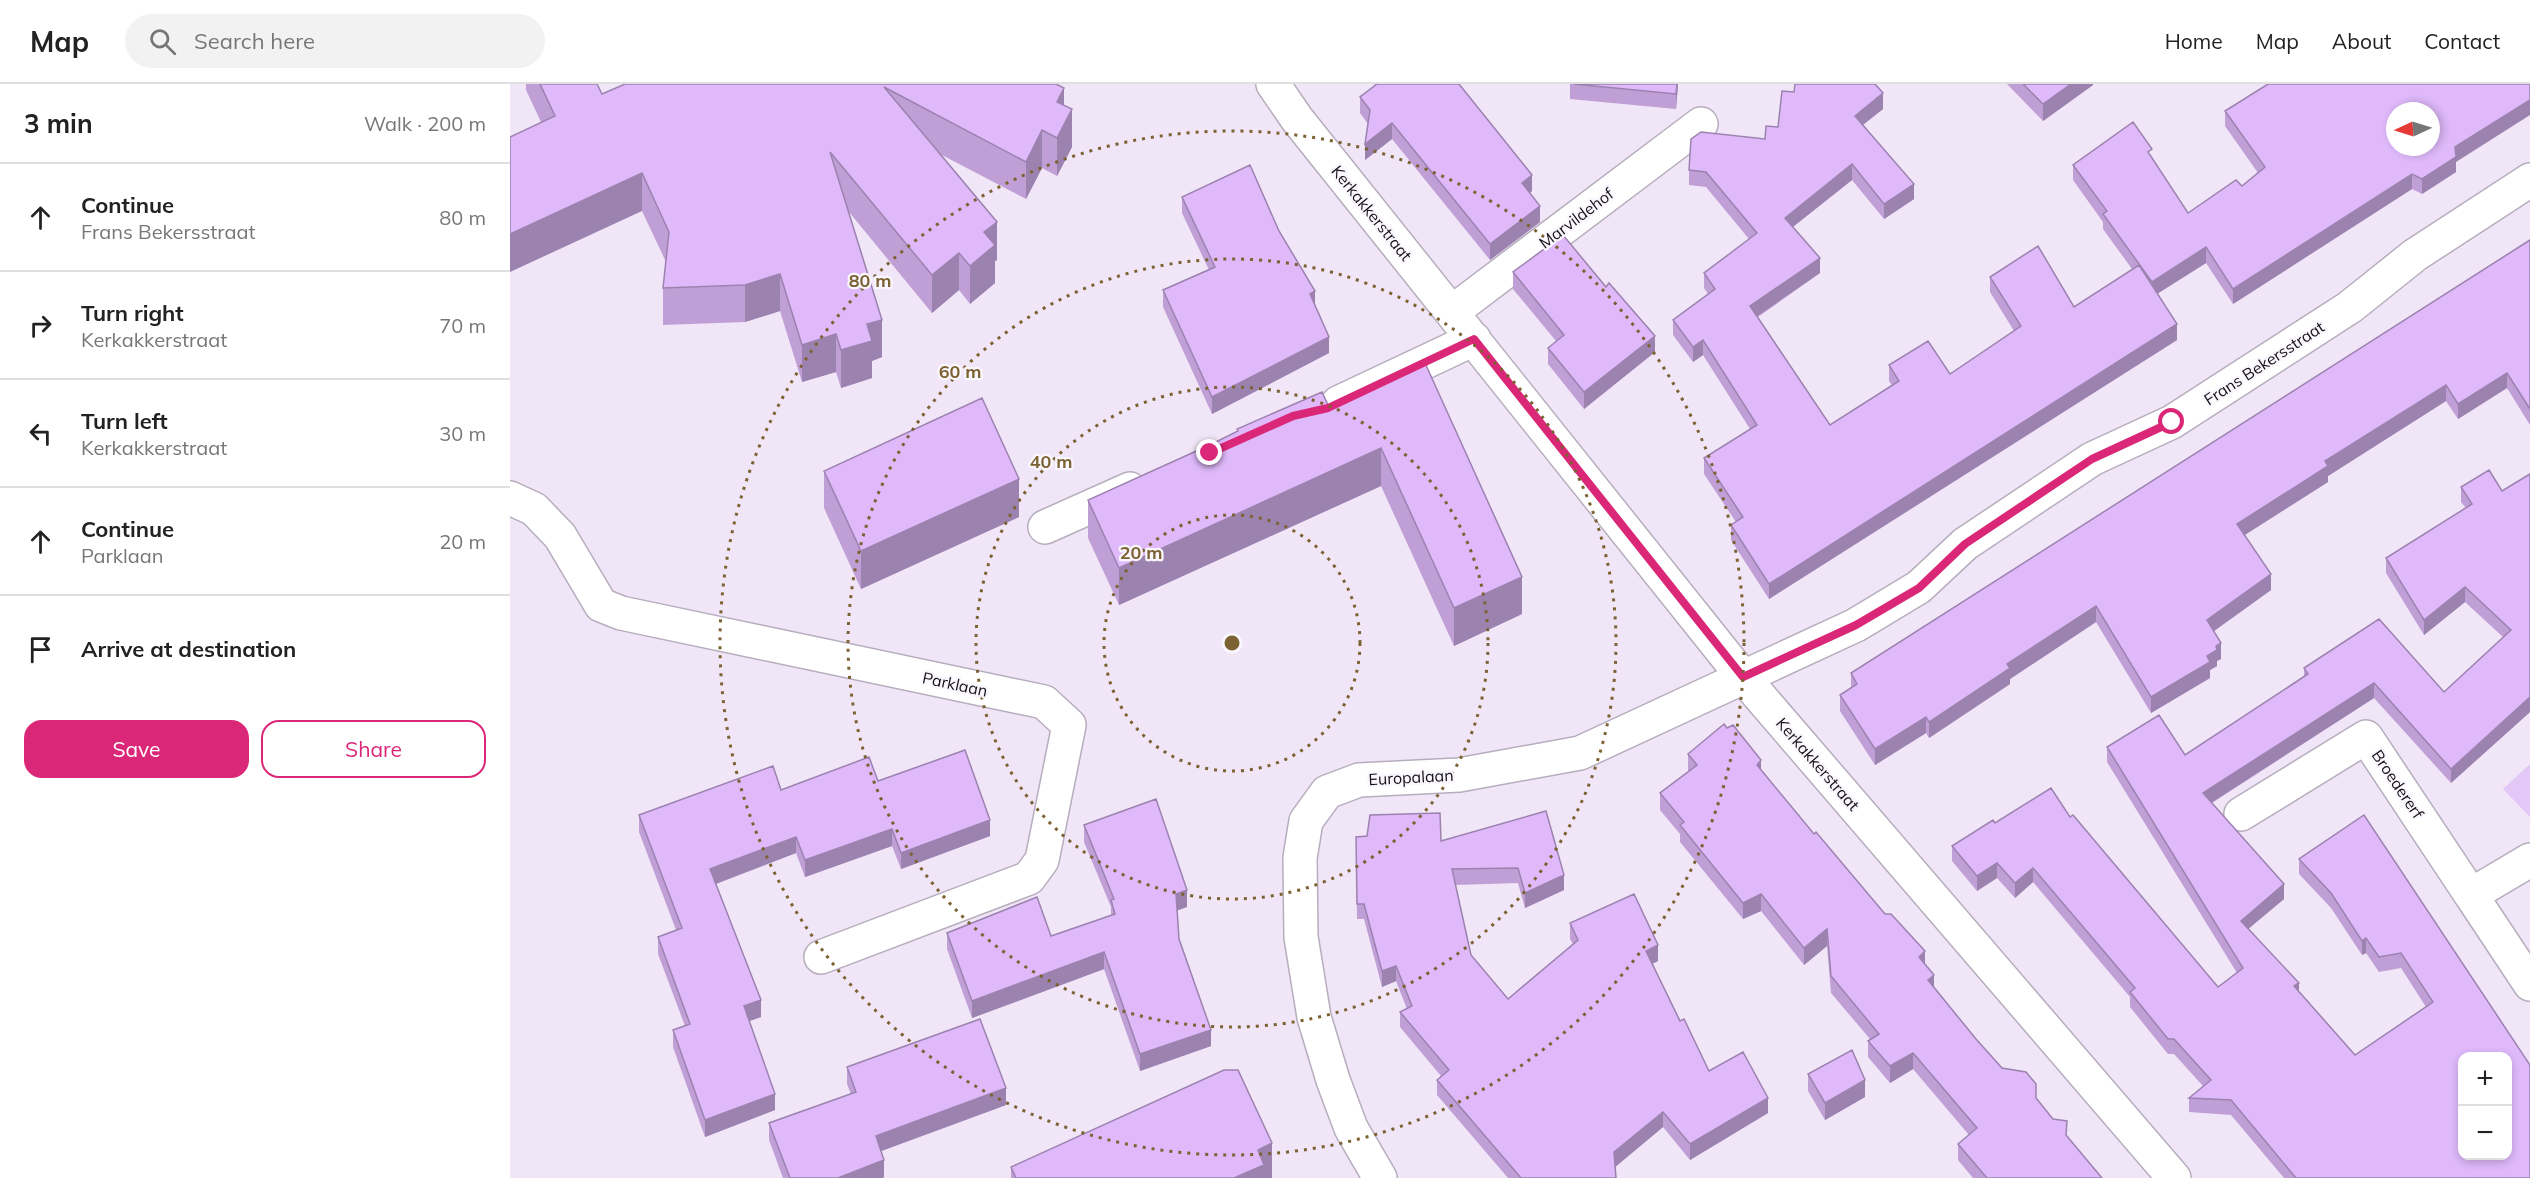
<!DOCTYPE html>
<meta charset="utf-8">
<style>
:root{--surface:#fff;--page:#f2f2f2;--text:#222;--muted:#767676;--line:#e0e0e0;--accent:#db2777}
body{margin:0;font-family:Mulish,sans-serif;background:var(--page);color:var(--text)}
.controls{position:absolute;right:18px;bottom:18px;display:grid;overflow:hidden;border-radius:12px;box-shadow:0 3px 9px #0003}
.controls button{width:54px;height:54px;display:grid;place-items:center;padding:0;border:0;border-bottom:2px solid var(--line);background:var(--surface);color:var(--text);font:30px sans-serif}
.compass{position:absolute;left:1876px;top:18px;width:54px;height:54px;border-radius:50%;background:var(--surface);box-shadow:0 3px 9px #0003;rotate:266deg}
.stop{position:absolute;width:18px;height:18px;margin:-14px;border:4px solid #db2777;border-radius:50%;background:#fff}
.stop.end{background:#db2777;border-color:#fff;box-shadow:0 2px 6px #0008}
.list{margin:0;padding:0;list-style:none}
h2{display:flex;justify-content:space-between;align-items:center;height:78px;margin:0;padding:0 24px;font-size:26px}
h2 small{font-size:20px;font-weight:400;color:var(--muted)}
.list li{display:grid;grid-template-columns:39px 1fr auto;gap:18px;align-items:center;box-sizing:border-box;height:108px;padding:0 24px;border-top:2px solid var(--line)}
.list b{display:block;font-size:22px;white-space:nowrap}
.list p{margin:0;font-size:20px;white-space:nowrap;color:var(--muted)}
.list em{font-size:20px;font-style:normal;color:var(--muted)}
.actions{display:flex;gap:12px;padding:18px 24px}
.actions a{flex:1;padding:14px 0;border:2px solid var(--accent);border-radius:18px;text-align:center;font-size:21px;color:var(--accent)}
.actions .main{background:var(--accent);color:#fff}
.icon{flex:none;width:33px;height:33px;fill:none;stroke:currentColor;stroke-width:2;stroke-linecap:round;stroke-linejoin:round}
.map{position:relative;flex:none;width:2020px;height:1094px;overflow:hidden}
header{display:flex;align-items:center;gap:36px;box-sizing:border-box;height:84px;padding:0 30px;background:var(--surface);border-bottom:2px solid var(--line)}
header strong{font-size:28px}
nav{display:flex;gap:33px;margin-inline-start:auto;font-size:21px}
.search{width:420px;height:54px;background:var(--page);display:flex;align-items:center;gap:15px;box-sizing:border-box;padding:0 21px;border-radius:33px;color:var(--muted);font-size:22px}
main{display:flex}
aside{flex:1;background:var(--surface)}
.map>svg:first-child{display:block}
</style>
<header>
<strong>Map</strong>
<div class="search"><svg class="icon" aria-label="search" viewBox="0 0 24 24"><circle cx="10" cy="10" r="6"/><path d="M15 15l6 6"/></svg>Search here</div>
<nav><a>Home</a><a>Map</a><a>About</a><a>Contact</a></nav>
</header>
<main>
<aside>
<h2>3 min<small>Walk · 200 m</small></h2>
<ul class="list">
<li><svg class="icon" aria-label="ahead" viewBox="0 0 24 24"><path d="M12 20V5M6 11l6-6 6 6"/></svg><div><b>Continue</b><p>Frans Bekersstraat</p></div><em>80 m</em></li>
<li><svg class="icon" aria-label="right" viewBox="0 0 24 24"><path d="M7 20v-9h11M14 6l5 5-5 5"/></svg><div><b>Turn right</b><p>Kerkakkerstraat</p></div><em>70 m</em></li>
<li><svg class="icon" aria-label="left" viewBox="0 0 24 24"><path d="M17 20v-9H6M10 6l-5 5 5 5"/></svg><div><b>Turn left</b><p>Kerkakkerstraat</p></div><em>30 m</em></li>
<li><svg class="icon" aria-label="ahead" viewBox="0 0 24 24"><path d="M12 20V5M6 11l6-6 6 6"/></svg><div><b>Continue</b><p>Parklaan</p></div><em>20 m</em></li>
<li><svg class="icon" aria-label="arrive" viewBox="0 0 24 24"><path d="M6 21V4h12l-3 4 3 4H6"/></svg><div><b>Arrive at destination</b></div></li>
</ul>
<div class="actions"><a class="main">Save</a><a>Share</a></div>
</aside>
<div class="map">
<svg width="2020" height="1094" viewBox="0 0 2020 1094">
<rect width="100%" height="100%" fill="#f0e6f7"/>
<path fill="#e3c7f7" d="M 2020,680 L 2020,733 L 1993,705 Z"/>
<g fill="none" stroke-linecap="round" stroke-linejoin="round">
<defs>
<path id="minor" d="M 763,0 L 787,35 L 1233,593 L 1664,1094
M 942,228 L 1191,40
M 828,319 L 964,255
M 0,414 L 24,425 L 50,452 L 91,521 L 111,529 L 534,618 L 559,641 L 532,776 L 519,794 L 311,873
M 535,443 L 620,405
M 1731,730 L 1856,653 L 1961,811
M 2020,776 L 1961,811 L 2020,900
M 870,1094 L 841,1044 L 823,996 L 804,933 L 791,853 L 790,774 L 796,737 L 817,708 L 849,696 L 949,691 L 1070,669 L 1346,541 L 1409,503 L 1455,460 L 1582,375 L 1662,338 L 1840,223 L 1905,171 L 2020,96"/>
</defs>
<use href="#minor" stroke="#b6adbd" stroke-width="36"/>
<use href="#minor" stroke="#fff" stroke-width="33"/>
</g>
<path fill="#c09fd7" d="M 16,0 L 87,0 L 92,10 L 546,0 L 554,21 L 562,63 L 547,92 L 532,84 L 516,115 L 430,70 L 487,176 L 485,177 L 485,199 L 460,220 L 449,206 L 422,229 L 339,128 L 372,273 L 362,277 L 362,294 L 331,304 L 326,288 L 292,298 L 270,227 L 235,238 L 153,241 L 153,204 L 156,178 L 132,127 L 31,38 L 16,6 Z
M 864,0 L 949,0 L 1022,107 L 1020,109 L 1030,138 L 980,176 L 882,55 L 855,76 L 858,40 L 850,29 L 850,13 L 865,1 Z
M 1060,0 L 1168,0 L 1166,25 L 1060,15 Z
M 1497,0 L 1583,0 L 1583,1 L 1533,37 Z
M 1284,8 L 1373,25 L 1353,41 L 1404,115 L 1374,135 L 1342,96 L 1283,143 L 1310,189 L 1248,233 L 1320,341 L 1382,301 L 1379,297 L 1379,281 L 1440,290 L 1504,247 L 1480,208 L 1480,193 L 1564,223 L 1622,185 L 1593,145 L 1593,138 L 1563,96 L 1563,81 L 1642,73 L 1678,129 L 1732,102 L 1748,89 L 1715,42 L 1715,27 L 1946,78 L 1946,88 L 1912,110 L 1902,105 L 1723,220 L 1696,179 L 1647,210 L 1667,256 L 1259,515 L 1221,456 L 1221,441 L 1226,438 L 1194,390 L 1194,374 L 1240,345 L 1193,271 L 1183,278 L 1163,251 L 1163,236 L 1198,210 L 1194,204 L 1194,189 L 1239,155 L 1196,103 L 1179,101 L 1179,86 L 1255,55 L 1268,43 Z
M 672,113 L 769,147 L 805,221 L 819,269 L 702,330 L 653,223 L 653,206 L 699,186 L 672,129 Z
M 2020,156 L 2020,341 L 1997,304 L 1948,335 L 1936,317 L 1818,392 L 1818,398 L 1734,451 L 1761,506 L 1704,547 L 1711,575 L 1707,577 L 1707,582 L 1700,586 L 1700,594 L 1641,629 L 1586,538 L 1500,595 L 1500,600 L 1419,654 L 1416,649 L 1365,681 L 1330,627 L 1330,611 L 1341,604 L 1341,589 Z
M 1003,188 L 1096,203 L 1145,268 L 1074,325 L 1038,280 L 1038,264 L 1046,257 L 1003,205 Z
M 915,279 L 1012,530 L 944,562 L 871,402 L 609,521 L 578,454 L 578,416 L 704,359 L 727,347 L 727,345 L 819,323 Z
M 314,387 L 509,433 L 351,505 L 314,424 Z
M 2020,390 L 2020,628 L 1941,699 L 1864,614 L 1702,719 L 1774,815 L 1738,845 L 1789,907 L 1845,971 L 1916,923 L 1891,884 L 1869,888 L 1856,869 L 1852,871 L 1821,824 L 1789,790 L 1789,775 L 1854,731 L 2020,1094 L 1774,1094 L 1721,1031 L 1679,1028 L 1679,1014 L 1693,1002 L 1664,970 L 1658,970 L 1620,923 L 1620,913 L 1523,798 L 1505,814 L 1487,794 L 1467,807 L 1442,777 L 1442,762 L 1485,739 L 1560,733 L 1708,903 L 1727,889 L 1597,678 L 1597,663 L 1675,671 L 1794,593 L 1794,584 L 1934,608 L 1993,553 L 1955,518 L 1914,551 L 1876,489 L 1876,474 L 1956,424 L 1951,418 L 1951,403 L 1992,407 Z
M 1178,670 L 1251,686 L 1304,750 L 1415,880 L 1424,904 L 1466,955 L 1492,984 L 1526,1015 L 1592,1094 L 1463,1094 L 1448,1076 L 1448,1060 L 1459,1051 L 1403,985 L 1380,999 L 1358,973 L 1358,957 L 1360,955 L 1321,909 L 1317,862 L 1294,881 L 1251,827 L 1233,835 L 1170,758 L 1170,750 L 1150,726 L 1150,709 L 1178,688 Z
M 271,706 L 480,752 L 391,785 L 382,762 L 295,793 L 286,769 L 206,800 L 251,933 L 239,937 L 265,1026 L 195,1053 L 163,963 L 163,946 L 175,942 L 148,870 L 148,853 L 166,846 L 129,748 L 129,731 Z
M 1036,727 L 1054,806 L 1015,824 L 1008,799 L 945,801 L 961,871 L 998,915 L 1063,860 L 1060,855 L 1060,839 L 1148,877 L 1142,880 L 1170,937 L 1199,987 L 1258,1029 L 1180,1076 L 1153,1043 L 1105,1083 L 1106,1094 L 998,1094 L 927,1011 L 927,996 L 931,992 L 890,943 L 890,928 L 897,925 L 886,897 L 872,903 L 854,835 L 847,835 L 846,753 L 931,757 Z
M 574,741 L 677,823 L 667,826 L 669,855 L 701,962 L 630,987 L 594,885 L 462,934 L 437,865 L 437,849 L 541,852 L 601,831 L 601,823 L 574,758 Z
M 337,983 L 496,1021 L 371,1067 L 374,1093 L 372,1094 L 273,1094 L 259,1056 L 259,1039 L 341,1010 L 337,1000 Z
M 1298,990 L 1355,1013 L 1315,1036 L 1298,1007 Z
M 501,1083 L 762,1094 L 501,1094 Z"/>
<path fill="#9c82af" d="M 1167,0 L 1168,0 L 1166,25 L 1166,10 Z
M 1561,0 L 1583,0 L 1583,1 L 1533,37 L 1533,20 Z
M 554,4 L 554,40 L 562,25 L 562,63 L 547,92 L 547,18 Z
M 1373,9 L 1373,25 L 1345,47 L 1345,32 Z
M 2020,16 L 2020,31 L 1946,78 L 1946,88 L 1912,110 L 1912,95 L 1945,63 Z
M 882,39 L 882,55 L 855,76 L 855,60 Z
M 532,46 L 532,84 L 516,115 L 516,78 Z
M 1342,80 L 1342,96 L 1275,149 L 1275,134 Z
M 132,89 L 132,127 L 0,188 L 0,150 Z
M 1902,90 L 1902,105 L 1723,220 L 1723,205 Z
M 1022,91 L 1022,107 L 1012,115 L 1012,99 Z
M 1404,100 L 1404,115 L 1374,135 L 1374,120 Z
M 1030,122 L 1030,138 L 980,176 L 980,160 Z
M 487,138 L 487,176 L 485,177 L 485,199 L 460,220 L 460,182 L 474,148 Z
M 1696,163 L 1696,179 L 1642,213 L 1642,198 Z
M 449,169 L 449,206 L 422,229 L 422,191 Z
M 1310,174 L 1310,189 L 1240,237 L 1240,222 Z
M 270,190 L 270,227 L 235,238 L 235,201 Z
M 805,207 L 805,224 L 800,210 Z
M 372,236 L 372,273 L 362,277 L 362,294 L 331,304 L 331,266 L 357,240 Z
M 1667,240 L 1667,256 L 1259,515 L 1259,500 Z
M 326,250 L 326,288 L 292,298 L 292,261 Z
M 1145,252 L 1145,268 L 1074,325 L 1074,308 Z
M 819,253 L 819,269 L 702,330 L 702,313 Z
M 1193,256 L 1193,271 L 1183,278 L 1183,263 Z
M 1997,289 L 1997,304 L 1948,335 L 1948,320 Z
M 1936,301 L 1936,317 L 1818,392 L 1818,398 L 1727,456 L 1727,440 L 1815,377 Z
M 871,364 L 871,402 L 609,521 L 609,484 Z
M 509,395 L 509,433 L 351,505 L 351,467 Z
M 1761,490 L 1761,506 L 1697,552 L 1697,536 Z
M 1012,493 L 1012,530 L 944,562 L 944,524 Z
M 1955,503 L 1955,518 L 1914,551 L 1914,536 Z
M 1586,522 L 1586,538 L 1500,595 L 1500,600 L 1419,654 L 1419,638 L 1497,580 Z
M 1711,559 L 1711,575 L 1707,577 L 1707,582 L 1700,586 L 1700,594 L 1641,629 L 1641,613 L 1697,572 L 1706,562 Z
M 1864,599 L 1864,614 L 1693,724 L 1693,709 Z
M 2020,613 L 2020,628 L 1941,699 L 1941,685 Z
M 1416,633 L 1416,649 L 1365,681 L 1365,665 Z
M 1251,676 L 1251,692 L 1247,681 Z
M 480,736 L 480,752 L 391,785 L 391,769 Z
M 382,745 L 382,762 L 295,793 L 295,776 Z
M 286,753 L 286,769 L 200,802 L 200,785 Z
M 1487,779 L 1487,794 L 1467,807 L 1467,792 Z
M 1523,784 L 1523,798 L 1505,814 L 1505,799 Z
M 1054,791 L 1054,806 L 1015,824 L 1015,809 Z
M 1774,800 L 1774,815 L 1731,851 L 1731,837 Z
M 677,806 L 677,823 L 666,827 L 666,810 Z
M 1251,810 L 1251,827 L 1233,835 L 1233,819 Z
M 1317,845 L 1317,862 L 1294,881 L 1294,864 Z
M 1856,854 L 1856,869 L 1852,871 L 1852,857 Z
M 1148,861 L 1148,877 L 1136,883 L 1136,867 Z
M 1415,867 L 1415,884 L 1409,873 Z
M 594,868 L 594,885 L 462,934 L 462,917 Z
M 886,882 L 886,897 L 872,903 L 872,887 Z
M 1424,891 L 1424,907 L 1418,896 Z
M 1789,899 L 1789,914 L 1784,902 Z
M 251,916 L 251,933 L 234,939 L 234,922 Z
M 701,946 L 701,962 L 630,987 L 630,970 Z
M 1403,969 L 1403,985 L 1380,999 L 1380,982 Z
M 1355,996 L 1355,1013 L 1315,1036 L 1315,1019 Z
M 496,1004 L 496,1021 L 366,1069 L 366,1052 Z
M 265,1010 L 265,1026 L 195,1053 L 195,1036 Z
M 1258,1014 L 1258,1029 L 1180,1076 L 1180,1060 Z
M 1153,1028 L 1153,1043 L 1104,1084 L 1104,1068 Z
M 762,1059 L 762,1094 L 724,1094 L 748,1066 Z
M 374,1076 L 374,1093 L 372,1094 L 328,1094 Z"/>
<path fill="#dfb9fa" stroke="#9c82af" stroke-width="1.5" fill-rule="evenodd" d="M 30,0 L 87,0 L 92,10 L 115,0 L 546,0 L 554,4 L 547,18 L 562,25 L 547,54 L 532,46 L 516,78 L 374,3 L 487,138 L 474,148 L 485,161 L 460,182 L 449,169 L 422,191 L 320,68 L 372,236 L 357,240 L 362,257 L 331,266 L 326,250 L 292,261 L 270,190 L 235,201 L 153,204 L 159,148 L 132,89 L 0,150 L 0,53 L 45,32 Z
M 867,0 L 949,0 L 1022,91 L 1012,99 L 1030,122 L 980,160 L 882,39 L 855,60 L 860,26 L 850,13 Z
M 1064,0 L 1167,0 L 1166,10 Z
M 1285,0 L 1365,0 L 1373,9 L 1345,32 L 1404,100 L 1374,120 L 1342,80 L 1275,134 L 1310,174 L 1240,222 L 1320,341 L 1389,297 L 1379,281 L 1418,257 L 1440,290 L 1511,242 L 1480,193 L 1528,162 L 1564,223 L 1629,181 L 1667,240 L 1259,500 L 1221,441 L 1233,433 L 1194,374 L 1247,341 L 1193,256 L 1183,263 L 1163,236 L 1205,205 L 1194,189 L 1247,149 L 1196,88 L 1179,86 L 1181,55 L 1191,48 L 1255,55 L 1256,42 L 1268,43 L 1272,7 L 1284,8 Z
M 1513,0 L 1561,0 L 1533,20 Z
M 1758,0 L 2020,0 L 2020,16 L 1945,63 L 1946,73 L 1912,95 L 1902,90 L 1723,205 L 1696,163 L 1642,198 L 1593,130 L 1597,127 L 1563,81 L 1623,38 L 1642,65 L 1638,68 L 1678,129 L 1726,96 L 1732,102 L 1755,83 L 1715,27 ZM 1885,27 L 1921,27 L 1921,63 L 1885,63 Z
M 740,81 L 769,147 L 805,207 L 800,210 L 819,253 L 702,313 L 653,206 L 705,183 L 672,113 Z
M 1053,151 L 1096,203 L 1099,199 L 1145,252 L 1074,308 L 1038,264 L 1054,251 L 1003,188 Z
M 2020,156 L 2020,325 L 1997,289 L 1948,320 L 1936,301 L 1815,377 L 1818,382 L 1727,440 L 1761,490 L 1697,536 L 1711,559 L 1706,562 L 1707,566 L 1697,572 L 1700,578 L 1641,613 L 1586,522 L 1497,580 L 1500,584 L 1419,638 L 1416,633 L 1365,665 L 1330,611 L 1347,600 L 1341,589 Z
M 915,279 L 1012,493 L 944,524 L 871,364 L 609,484 L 578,416 L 704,359 L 728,347 L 727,345 L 812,308 L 819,323 Z
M 472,314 L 509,395 L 351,467 L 314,387 Z
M 1979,386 L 1992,407 L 2020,390 L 2020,613 L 1941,685 L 1864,599 L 1693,709 L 1774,800 L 1731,837 L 1789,899 L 1784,902 L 1845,971 L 1923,918 L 1891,869 L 1869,873 L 1856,854 L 1852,857 L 1821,809 L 1789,775 L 1854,731 L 2020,981 L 2020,1094 L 1786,1094 L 1721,1016 L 1679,1014 L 1701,996 L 1664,955 L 1658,955 L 1620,908 L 1625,904 L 1523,784 L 1505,799 L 1487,779 L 1467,792 L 1442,762 L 1483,736 L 1485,739 L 1541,704 L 1560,733 L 1563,731 L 1708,903 L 1733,884 L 1597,663 L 1649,631 L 1675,671 L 1798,590 L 1794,584 L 1869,535 L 1934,608 L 2001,546 L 1955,503 L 1914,536 L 1876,474 L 1962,420 L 1951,403 ZM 1953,972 L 1998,972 L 1998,1071 L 1953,1071 Z
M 1214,640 L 1217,644 L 1223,641 L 1251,676 L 1247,681 L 1304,750 L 1306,748 L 1375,830 L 1381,830 L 1415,867 L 1409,873 L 1424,891 L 1418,896 L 1466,955 L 1492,984 L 1516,988 L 1526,1000 L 1526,1014 L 1543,1035 L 1557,1037 L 1556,1051 L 1592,1094 L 1477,1094 L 1448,1060 L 1467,1044 L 1403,969 L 1380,982 L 1358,957 L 1369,950 L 1321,892 L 1317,845 L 1294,864 L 1251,810 L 1233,819 L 1170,741 L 1174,738 L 1150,709 L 1187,681 L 1178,670 Z
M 455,666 L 480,736 L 391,769 L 382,745 L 295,776 L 286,753 L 200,785 L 251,916 L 234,922 L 265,1010 L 195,1036 L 163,946 L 180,940 L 148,853 L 172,844 L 129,731 L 263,682 L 271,706 L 359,673 L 368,697 Z
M 646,715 L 677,806 L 666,810 L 669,855 L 701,946 L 630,970 L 594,868 L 462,917 L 437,849 L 527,813 L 541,852 L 605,830 L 601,816 L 604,815 L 574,741 Z
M 1036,727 L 1054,791 L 1015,809 L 1008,784 L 942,785 L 961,871 L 998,915 L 1068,856 L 1060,839 L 1124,810 L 1148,861 L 1136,867 L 1170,937 L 1174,935 L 1199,987 L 1233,968 L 1258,1014 L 1180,1060 L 1153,1028 L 1104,1068 L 1106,1094 L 1011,1094 L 927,996 L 939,986 L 890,928 L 902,922 L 886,882 L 872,887 L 854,820 L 847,820 L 846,753 L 857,752 L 860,731 L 930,729 L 931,757 Z
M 470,935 L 496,1004 L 366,1052 L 374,1076 L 328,1094 L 280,1094 L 259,1039 L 346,1008 L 337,983 Z
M 1342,966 L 1355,996 L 1315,1019 L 1298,990 Z
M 714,986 L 728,986 L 762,1059 L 748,1066 L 754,1081 L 724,1094 L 506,1094 L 501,1083 Z"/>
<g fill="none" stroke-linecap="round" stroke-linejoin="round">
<path stroke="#db2777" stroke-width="8" d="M 700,369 L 783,332 L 818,324 L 964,255 L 1233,593 L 1346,541 L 1409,504 L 1455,460 L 1582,375 L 1662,338"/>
</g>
<g fill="none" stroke="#7c6233" stroke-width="3" stroke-dasharray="3 6">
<circle cx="722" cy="559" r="128"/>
<circle cx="722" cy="559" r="256"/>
<circle cx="722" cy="559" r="384"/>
<circle cx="722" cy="559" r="512"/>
</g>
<g text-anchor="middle" stroke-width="4.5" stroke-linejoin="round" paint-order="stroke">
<g font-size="16" fill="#141116" stroke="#faf6fd">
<text transform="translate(862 129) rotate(51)" y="6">Kerkakkerstraat</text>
<text transform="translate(1066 134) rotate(-37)" y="6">Marvildehof</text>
<text transform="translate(1754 279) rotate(-33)" y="6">Frans Bekersstraat</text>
<text transform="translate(445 600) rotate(12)" y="6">Parklaan</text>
<text transform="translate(1308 680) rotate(49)" y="6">Kerkakkerstraat</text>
<text transform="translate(901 693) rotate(-3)" y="6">Europalaan</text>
<text transform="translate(1888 700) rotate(56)" y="6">Broedererf</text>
</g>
</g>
<circle cx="722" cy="559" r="9" fill="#7c6233" stroke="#faf6fd" stroke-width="3"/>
<g font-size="18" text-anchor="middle" font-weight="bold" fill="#7c6233" stroke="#faf6fd" stroke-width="4.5" stroke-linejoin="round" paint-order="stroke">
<text x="360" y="203">80 m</text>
<text x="450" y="294">60 m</text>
<text x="541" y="384">40 m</text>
<text x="631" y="475">20 m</text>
</g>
</svg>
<div class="controls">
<button>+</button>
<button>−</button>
</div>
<svg class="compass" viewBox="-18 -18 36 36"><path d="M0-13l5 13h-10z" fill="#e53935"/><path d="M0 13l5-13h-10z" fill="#767676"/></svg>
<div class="stop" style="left:1662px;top:338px"></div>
<div class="stop end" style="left:700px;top:369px"></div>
</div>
</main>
